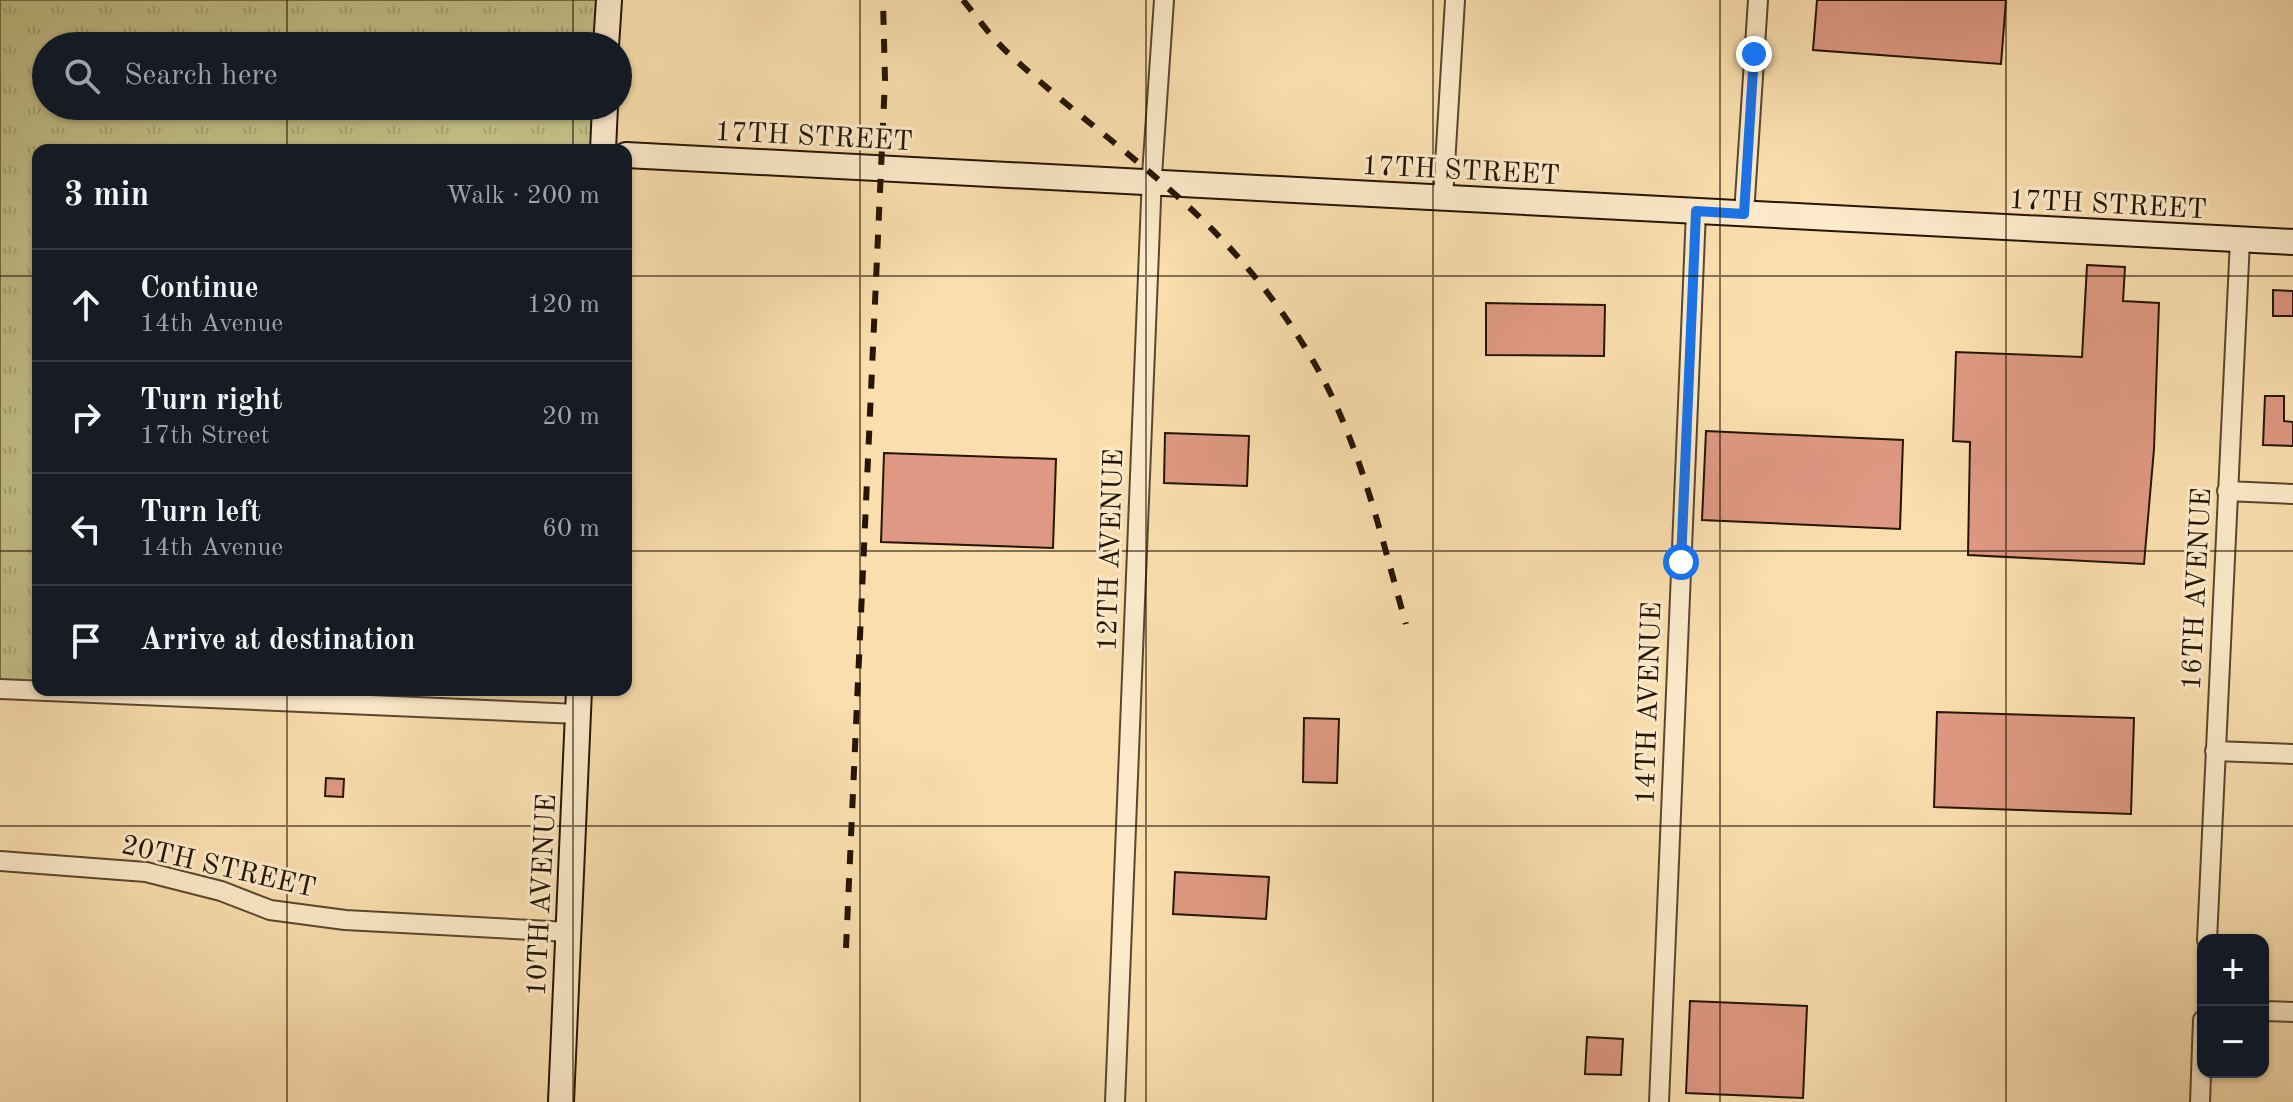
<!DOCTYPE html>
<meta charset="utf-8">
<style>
:root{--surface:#171b24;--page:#242831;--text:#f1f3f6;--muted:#9ea1a6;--line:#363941}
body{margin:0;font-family:"Old Standard TT",serif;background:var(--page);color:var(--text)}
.controls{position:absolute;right:24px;bottom:24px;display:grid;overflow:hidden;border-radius:16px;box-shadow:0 2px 6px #0004}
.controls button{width:72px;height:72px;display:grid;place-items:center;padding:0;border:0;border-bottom:2px solid var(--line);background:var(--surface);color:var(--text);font:40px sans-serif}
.stop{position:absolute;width:24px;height:24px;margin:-18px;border:6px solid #1a73e8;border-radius:50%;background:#fff}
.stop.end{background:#1a73e8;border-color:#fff;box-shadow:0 2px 8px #0008}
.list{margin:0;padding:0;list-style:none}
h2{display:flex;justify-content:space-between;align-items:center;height:104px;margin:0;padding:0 32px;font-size:34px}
h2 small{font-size:26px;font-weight:400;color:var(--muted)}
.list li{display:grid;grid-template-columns:52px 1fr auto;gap:24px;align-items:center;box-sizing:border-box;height:112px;padding:0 32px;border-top:2px solid var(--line)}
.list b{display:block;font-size:30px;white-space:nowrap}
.list p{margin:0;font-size:26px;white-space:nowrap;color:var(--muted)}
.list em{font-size:26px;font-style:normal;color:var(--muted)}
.icon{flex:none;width:44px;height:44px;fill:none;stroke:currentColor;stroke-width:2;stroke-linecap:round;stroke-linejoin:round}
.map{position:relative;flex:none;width:2293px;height:1102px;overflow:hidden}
.search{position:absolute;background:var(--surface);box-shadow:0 2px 6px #0004;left:32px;top:32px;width:600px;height:88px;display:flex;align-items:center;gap:20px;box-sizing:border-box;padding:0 28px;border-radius:44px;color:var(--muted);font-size:30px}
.panel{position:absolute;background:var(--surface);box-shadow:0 2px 6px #0004;left:32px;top:144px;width:600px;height:552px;border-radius:16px}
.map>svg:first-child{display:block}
</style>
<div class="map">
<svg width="2293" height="1102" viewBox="0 0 2293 1102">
<defs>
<pattern id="grass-tufts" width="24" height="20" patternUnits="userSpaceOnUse" patternTransform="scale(2)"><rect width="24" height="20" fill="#c2c087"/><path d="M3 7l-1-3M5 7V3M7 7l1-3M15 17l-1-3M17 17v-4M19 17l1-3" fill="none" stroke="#a7a473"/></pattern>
</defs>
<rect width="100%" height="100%" fill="#fadeae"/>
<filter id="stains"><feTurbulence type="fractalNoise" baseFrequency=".0025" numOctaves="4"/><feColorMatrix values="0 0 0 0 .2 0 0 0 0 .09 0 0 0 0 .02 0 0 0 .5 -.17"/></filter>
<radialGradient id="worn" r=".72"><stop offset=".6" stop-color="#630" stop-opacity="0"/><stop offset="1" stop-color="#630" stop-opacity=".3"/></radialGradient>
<path fill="url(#grass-tufts)" stroke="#746a44" stroke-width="2" d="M 0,0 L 609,0 L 606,46 L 46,46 L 46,106 L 605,106 L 603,150 L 38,150 L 38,690 L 0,689 Z"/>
<path fill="#de9883" stroke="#251502" stroke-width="2" d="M 1817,0 L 2006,0 L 2001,64 L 1813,50 Z
M 2087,265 L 2125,267 L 2123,301 L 2159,303 L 2154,449 L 2144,564 L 1968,555 L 1970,442 L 1953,441 L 1956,352 L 2082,357 Z
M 2273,290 L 2293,291 L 2293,316 L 2273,316 Z
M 1486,303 L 1605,305 L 1604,356 L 1486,355 Z
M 2265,396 L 2284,396 L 2284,421 L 2293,422 L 2293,446 L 2263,445 Z
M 1706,431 L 1903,440 L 1900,529 L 1702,520 Z
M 1165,433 L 1249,436 L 1247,486 L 1164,483 Z
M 884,453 L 1056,459 L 1053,548 L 881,542 Z
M 1937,712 L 2134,718 L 2131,814 L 1934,807 Z
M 1304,718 L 1339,719 L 1337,783 L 1303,782 Z
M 326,778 L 344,779 L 343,797 L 325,796 Z
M 1175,872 L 1269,877 L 1266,919 L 1173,914 Z
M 1690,1001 L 1807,1006 L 1803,1098 L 1686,1093 Z
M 1587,1037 L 1623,1039 L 1621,1075 L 1585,1074 Z"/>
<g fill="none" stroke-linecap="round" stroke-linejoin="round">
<defs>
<path id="street" d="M 1443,198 L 1455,0
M 1744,214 L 1758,0
M 2227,491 L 2293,494
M 0,689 L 578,714
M 2215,751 L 2293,754
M 0,861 L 146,872 L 221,891 L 270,910 L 345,920 L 569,932
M 2207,940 L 2240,240
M 2263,1011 L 2293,1012
M 1115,1102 L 1152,175 L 1164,0
M 1659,1102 L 1696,211
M 2200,1102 L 2203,1020"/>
<path id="secondary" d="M 606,46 L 609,0
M 603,150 L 605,106
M 626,155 L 2293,242
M 561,1102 L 579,690"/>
</defs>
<use href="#street" stroke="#5a472d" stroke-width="22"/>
<use href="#secondary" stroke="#251502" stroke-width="28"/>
<use href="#street" stroke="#fceaca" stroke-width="18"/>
<use href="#secondary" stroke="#fceaca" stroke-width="24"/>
<path stroke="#251502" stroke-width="6" stroke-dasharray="14 14" stroke-linecap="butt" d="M 963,0 C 977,17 990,36 1006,51 C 1065,107 1132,153 1191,209 C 1239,253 1284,309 1316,366 C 1361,445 1381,537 1406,624
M 846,948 L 885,80 L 883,0"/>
</g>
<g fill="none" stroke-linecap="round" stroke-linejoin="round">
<path stroke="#1a73e8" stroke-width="10" d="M 1681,562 L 1696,211 L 1744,214 L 1754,54"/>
</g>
<path fill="none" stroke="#251502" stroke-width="2" stroke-opacity="0.55" d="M 287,0 L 287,46M 573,0 L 573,46M 860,0 L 860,1102M 1146,0 L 1146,1102M 1433,0 L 1433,1102M 1720,0 L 1720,1102M 2006,0 L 2006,1102M 287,106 L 287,150M 573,106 L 573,150M 0,276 L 38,276M 626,276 L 2293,276M 0,551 L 38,551M 626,551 L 2293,551M 287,690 L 287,1102M 573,690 L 573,1102M 0,826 L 2293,826"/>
<g text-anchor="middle" stroke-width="6" stroke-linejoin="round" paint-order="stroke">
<g font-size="28" fill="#251502" stroke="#fceaca">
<text transform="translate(814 135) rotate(3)" y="10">17TH STREET</text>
<text transform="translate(1461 169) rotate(3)" y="10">17TH STREET</text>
<text transform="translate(2108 203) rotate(3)" y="10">17TH STREET</text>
<text transform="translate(1109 550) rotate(-88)" y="10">12TH AVENUE</text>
<text transform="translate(2195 589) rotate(-87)" y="10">16TH AVENUE</text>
<text transform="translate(1647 703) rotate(-88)" y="10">14TH AVENUE</text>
<text transform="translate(219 865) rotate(13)" y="10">20TH STREET</text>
<text transform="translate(540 895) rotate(-87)" y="10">10TH AVENUE</text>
</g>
</g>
<rect width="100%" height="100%" filter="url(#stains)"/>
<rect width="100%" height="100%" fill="url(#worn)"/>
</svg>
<div class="controls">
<button>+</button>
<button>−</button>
</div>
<div class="stop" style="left:1681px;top:562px"></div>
<div class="stop end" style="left:1754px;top:54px"></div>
<div class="search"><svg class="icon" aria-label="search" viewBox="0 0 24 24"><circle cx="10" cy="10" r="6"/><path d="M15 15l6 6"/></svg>Search here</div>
<section class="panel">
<h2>3 min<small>Walk · 200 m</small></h2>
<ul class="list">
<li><svg class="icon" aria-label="ahead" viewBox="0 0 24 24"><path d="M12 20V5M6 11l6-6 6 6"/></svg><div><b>Continue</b><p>14th Avenue</p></div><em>120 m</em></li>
<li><svg class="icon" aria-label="right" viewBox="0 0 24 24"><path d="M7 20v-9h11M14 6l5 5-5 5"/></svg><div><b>Turn right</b><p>17th Street</p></div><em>20 m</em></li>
<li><svg class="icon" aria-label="left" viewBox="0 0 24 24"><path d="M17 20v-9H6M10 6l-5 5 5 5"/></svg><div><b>Turn left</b><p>14th Avenue</p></div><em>60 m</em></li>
<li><svg class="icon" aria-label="arrive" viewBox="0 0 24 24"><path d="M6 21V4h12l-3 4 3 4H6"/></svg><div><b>Arrive at destination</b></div></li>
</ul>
</section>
</div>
